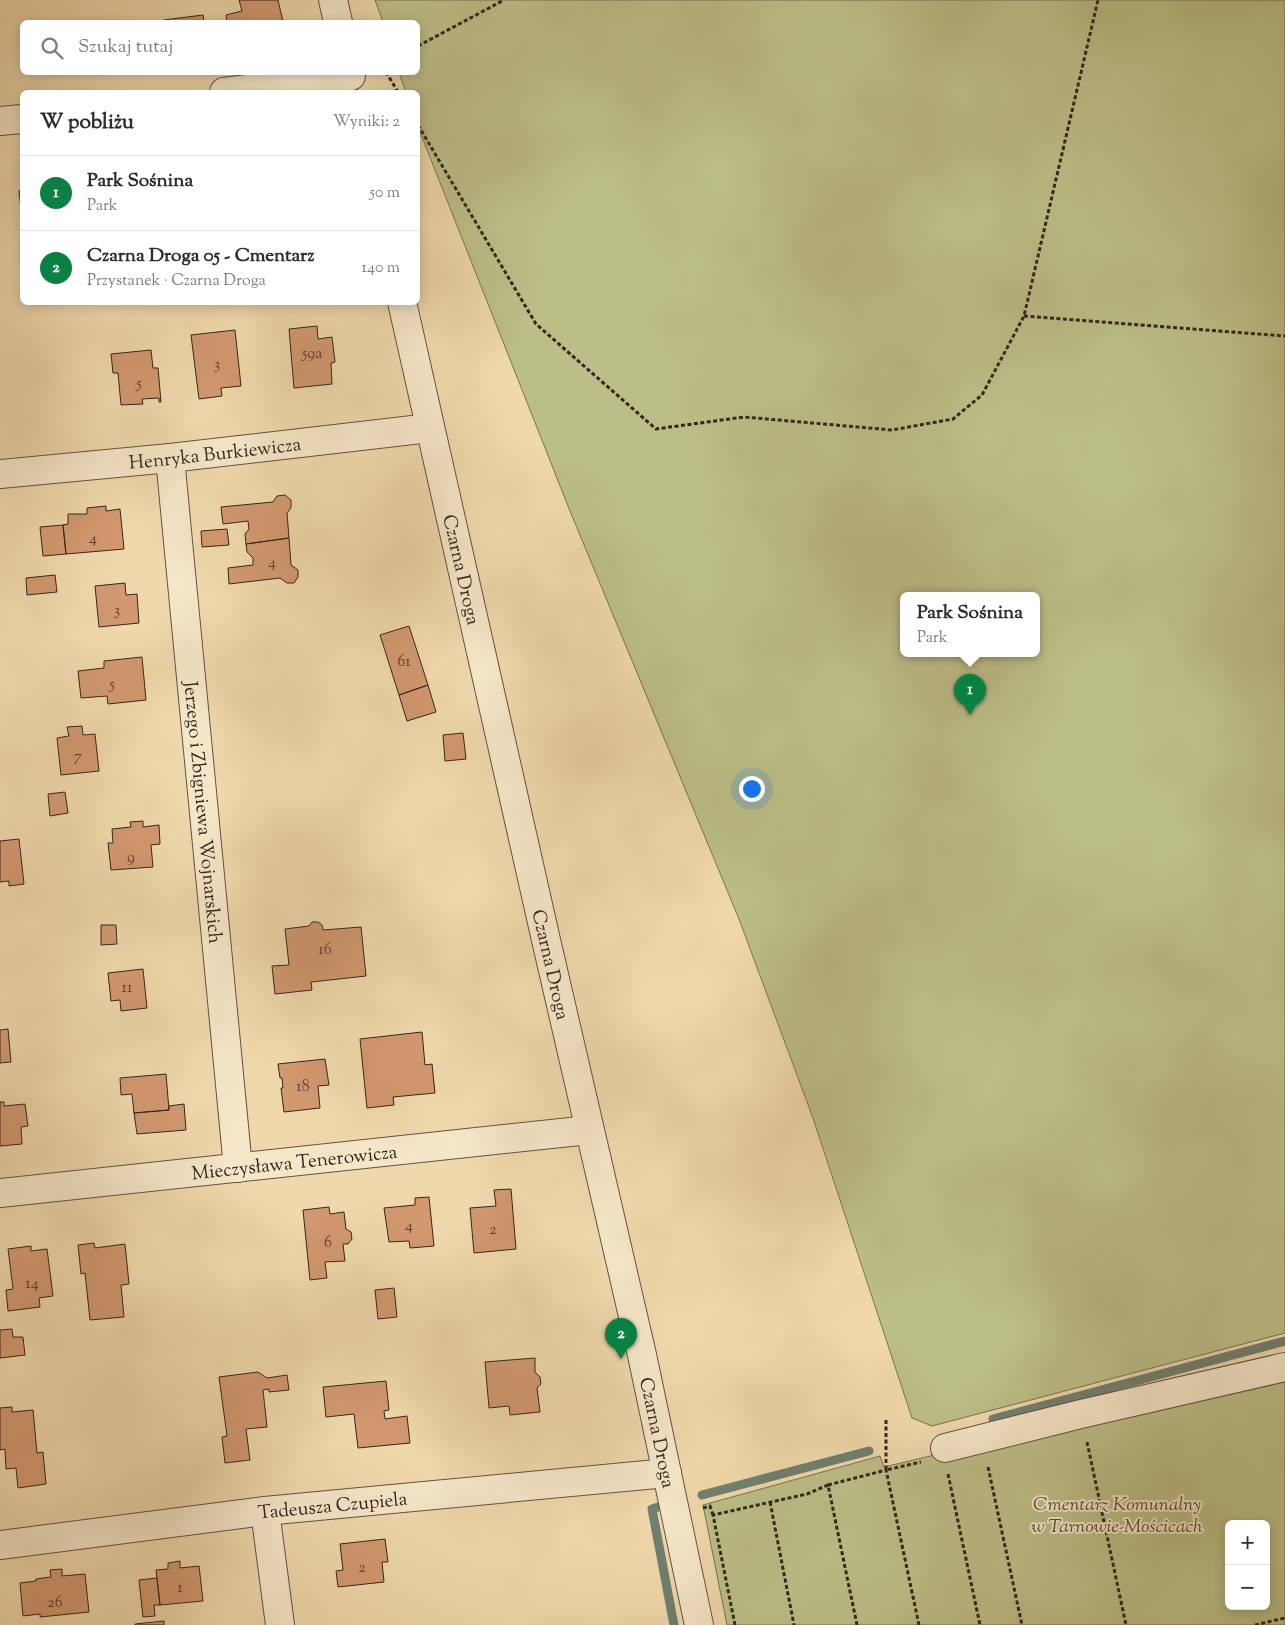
<!DOCTYPE html>
<html lang="pl">
<meta charset="utf-8">
<style>
:root{--surface:#fff;--page:#f7f7f7;--text:#2b2b33;--muted:#7c7c81;--line:#e1e1e2;--accent:#0b8043}
body{margin:0;font-family:"Sorts Mill Goudy",serif;background:var(--page);color:var(--text)}
.controls{position:absolute;right:15px;bottom:15px;display:grid;overflow:hidden;border-radius:8px;box-shadow:0 2px 12px #0003}
.controls button{width:45px;height:45px;display:grid;place-items:center;padding:0;border:0;border-bottom:1px solid var(--line);background:var(--surface);color:var(--text);font:25px sans-serif}
.you{position:absolute;left:751px;top:788px;width:18px;height:18px;margin:-12px;border:4px solid #fff;border-radius:50%;background:#1a73e8;box-shadow:0 0 0 8px #1a73e833}
.badge{display:grid;place-items:center;width:32px;height:32px;border-radius:50%;background:var(--accent);color:#fff;font-size:16px;font-weight:700}
.pin{position:absolute;translate:-50% -41px;filter:drop-shadow(0 1px 2px #0008)}
.pin::after{content:'';position:absolute;top:26px;width:18px;height:15px;background:inherit;clip-path:polygon(0 0,100% 0,50% 100%)}
.popup{position:absolute;left:900px;top:592px;width:140px;height:65px;box-sizing:border-box;display:grid;place-content:center;border-radius:8px;background:var(--surface);filter:drop-shadow(0 1px 4px #0005);font-size:16px;white-space:nowrap;color:var(--muted)}
.popup b{font-size:19px;color:var(--text)}
.popup::after{content:'';position:absolute;left:50%;top:100%;margin-left:-10px;border:10px solid transparent;border-top-color:var(--surface)}
.list{margin:0;padding:0;list-style:none}
h2{display:flex;justify-content:space-between;align-items:center;height:65px;margin:0;padding:0 20px;font-size:21px}
h2 small{font-size:16px;font-weight:400;color:var(--muted)}
.list li{display:grid;grid-template-columns:32px 1fr auto;gap:15px;align-items:center;box-sizing:border-box;height:75px;padding:0 20px;border-top:1px solid var(--line)}
.list b{display:block;font-size:19px;white-space:nowrap}
.list p{margin:0;font-size:16px;white-space:nowrap;color:var(--muted)}
.list em{font-size:16px;font-style:normal;color:var(--muted)}
.icon{flex:none;width:28px;height:28px;fill:none;stroke:currentColor;stroke-width:2;stroke-linecap:round;stroke-linejoin:round}
.map{position:relative;flex:none;width:1285px;height:1625px;overflow:hidden}
.search{position:absolute;background:var(--surface);box-shadow:0 2px 12px #0003;left:20px;top:20px;width:400px;height:55px;display:flex;align-items:center;gap:12px;box-sizing:border-box;padding:0 18px;border-radius:8px;color:var(--muted);font-size:19px}
.panel{position:absolute;background:var(--surface);box-shadow:0 2px 12px #0003;left:20px;top:90px;width:400px;height:215px;border-radius:8px}
.map>svg:first-child{display:block}
</style>
<div class="map">
<svg width="1285" height="1625" viewBox="0 0 1285 1625">
<rect width="100%" height="100%" fill="#efd8ab"/>
<filter id="stains"><feTurbulence type="fractalNoise" baseFrequency=".004" numOctaves="4"/><feColorMatrix values="0 0 0 0 .2 0 0 0 0 .09 0 0 0 0 .02 0 0 0 .5 -.17"/></filter>
<radialGradient id="worn" r=".72"><stop offset=".6" stop-color="#630" stop-opacity="0"/><stop offset="1" stop-color="#630" stop-opacity=".3"/></radialGradient>
<path fill="#bcbe87" stroke="#787252" fill-rule="evenodd" d="M 375,0 L 1285,0 L 1285,1333 L 932,1426 L 912,1418 L 813,1118 L 739,919 L 570,511 L 418,127 L 418,92 L 406,92 L 399,73 L 418,72 L 418,22 L 383,22 ZM 904,596 L 1036,596 L 1036,654 L 904,654 Z
M 1285,1357 L 1285,1625 L 727,1625 L 703,1505 L 880,1456 L 884,1467 L 943,1453 ZM 1229,1524 L 1266,1524 L 1266,1606 L 1229,1606 Z"/>
<g fill="none" stroke-linecap="round" stroke-linejoin="round">
<path stroke="#717f6f" stroke-width="9" d="M 993,1419 L 1285,1341
M 702,1495 L 869,1451
M 658,1507 L 652,1509 L 674,1625"/>
</g>
<path fill="#d2986f" stroke="#34261e" d="M 239,0 L 278,0 L 283,22 L 227,22 L 226,15 L 242,11 Z
M 203,15 L 204,22 L 165,22 L 164,20 Z
M 22,190 L 22,219 L 19,191 Z
M 317,326 L 318,339 L 332,337 L 335,362 L 331,363 L 332,384 L 294,388 L 289,329 Z
M 235,330 L 241,386 L 221,388 L 222,396 L 199,399 L 191,335 Z
M 151,350 L 153,368 L 158,368 L 161,402 L 159,402 L 159,398 L 142,399 L 143,404 L 121,405 L 118,373 L 113,373 L 111,354 Z
M 285,495 L 291,500 L 291,508 L 287,513 L 289,538 L 246,544 L 245,534 L 249,529 L 248,521 L 223,524 L 221,507 L 273,502 L 277,496 Z
M 106,506 L 106,511 L 120,509 L 124,549 L 66,554 L 63,525 L 68,524 L 68,514 L 87,514 L 87,508 Z
M 63,525 L 66,554 L 43,556 L 40,527 Z
M 227,529 L 229,545 L 202,547 L 201,531 Z
M 289,538 L 291,565 L 298,570 L 298,577 L 294,583 L 287,583 L 280,578 L 229,584 L 228,568 L 253,565 L 253,558 L 247,552 L 246,544 Z
M 55,575 L 57,592 L 27,595 L 26,578 Z
M 125,583 L 126,595 L 137,594 L 139,623 L 99,627 L 95,586 Z
M 409,626 L 428,685 L 399,695 L 380,635 Z
M 142,657 L 146,700 L 108,704 L 107,696 L 81,698 L 78,671 L 104,668 L 104,661 Z
M 428,685 L 436,712 L 407,721 L 399,695 Z
M 82,726 L 83,735 L 95,734 L 99,771 L 61,775 L 57,738 L 69,736 L 67,727 Z
M 463,733 L 466,759 L 445,761 L 443,735 Z
M 65,792 L 68,813 L 50,816 L 48,794 Z
M 143,821 L 143,827 L 159,825 L 160,844 L 151,845 L 153,867 L 111,870 L 108,843 L 113,843 L 112,829 L 131,827 L 130,822 Z
M 19,839 L 24,884 L 9,886 L 9,881 L 0,882 L 0,841 Z
M 312,922 L 318,922 L 322,925 L 323,930 L 361,927 L 366,976 L 311,982 L 312,990 L 275,994 L 272,966 L 289,965 L 285,929 L 309,926 Z
M 101,925 L 116,925 L 117,944 L 101,945 Z
M 143,969 L 147,1008 L 121,1011 L 120,1000 L 111,1001 L 108,973 Z
M 8,1029 L 11,1062 L 0,1063 L 0,1030 Z
M 422,1032 L 425,1065 L 432,1064 L 435,1093 L 393,1097 L 394,1105 L 367,1108 L 360,1039 Z
M 325,1059 L 329,1085 L 318,1086 L 320,1108 L 284,1112 L 281,1088 L 283,1088 L 282,1078 L 280,1078 L 278,1064 Z
M 166,1074 L 169,1110 L 134,1113 L 132,1094 L 121,1095 L 120,1078 Z
M 0,1102 L 4,1102 L 4,1106 L 25,1104 L 28,1126 L 21,1127 L 22,1144 L 0,1146 Z
M 184,1104 L 186,1130 L 137,1134 L 134,1113 L 169,1110 L 169,1106 Z
M 511,1189 L 516,1249 L 474,1253 L 470,1208 L 496,1206 L 494,1190 Z
M 429,1197 L 434,1246 L 410,1248 L 409,1241 L 389,1242 L 384,1208 L 415,1205 L 415,1198 Z
M 329,1207 L 330,1214 L 344,1212 L 346,1229 L 351,1232 L 352,1239 L 348,1244 L 343,1244 L 345,1261 L 325,1262 L 327,1278 L 310,1280 L 303,1210 Z
M 94,1243 L 95,1248 L 125,1244 L 129,1284 L 121,1285 L 124,1317 L 90,1320 L 85,1273 L 81,1274 L 78,1245 Z
M 31,1246 L 31,1251 L 47,1249 L 53,1296 L 39,1298 L 40,1307 L 8,1311 L 6,1290 L 13,1289 L 8,1249 Z
M 394,1288 L 397,1317 L 378,1319 L 375,1290 Z
M 12,1329 L 13,1337 L 23,1337 L 25,1355 L 0,1358 L 0,1330 Z
M 535,1358 L 535,1372 L 540,1377 L 541,1384 L 537,1388 L 540,1412 L 510,1415 L 509,1406 L 489,1408 L 485,1362 Z
M 258,1372 L 267,1378 L 287,1375 L 289,1390 L 269,1392 L 269,1389 L 263,1390 L 267,1427 L 246,1429 L 250,1460 L 225,1463 L 222,1437 L 227,1436 L 219,1377 Z
M 386,1381 L 389,1410 L 384,1411 L 385,1419 L 407,1416 L 410,1443 L 358,1448 L 354,1414 L 326,1417 L 323,1387 Z
M 12,1407 L 12,1412 L 33,1410 L 37,1453 L 43,1452 L 46,1484 L 18,1488 L 16,1468 L 6,1469 L 5,1449 L 0,1450 L 0,1408 Z
M 385,1539 L 388,1562 L 382,1562 L 384,1582 L 338,1587 L 336,1571 L 343,1570 L 340,1544 Z
M 180,1561 L 180,1568 L 199,1566 L 203,1601 L 160,1605 L 156,1570 L 168,1569 L 168,1563 Z
M 62,1569 L 62,1576 L 85,1574 L 89,1612 L 40,1617 L 40,1614 L 23,1616 L 20,1583 L 36,1581 L 36,1579 L 51,1577 L 50,1570 Z
M 157,1578 L 160,1605 L 154,1605 L 155,1616 L 143,1617 L 139,1580 Z
M 164,1621 L 164,1625 L 135,1625 L 135,1624 Z"/>
<g fill="none" stroke-linecap="round" stroke-linejoin="round">
<defs>
<g id="street">
<path d="M 333,0 L 338,22"/>
<path d="M 224,92 L 351,76"/>
<path d="M 0,121 L 22,119"/>
<path id="s1" d="M 402,302 L 546,940 L 642,1355 L 699,1625"/>
<path id="s2" d="M 170,458 L 238,1168"/>
<path id="s3" d="M 0,474 L 170,458 L 430,428"/>
<path id="s4" d="M 0,1193 L 589,1130"/>
<path d="M 945,1448 L 1081,1414 L 1285,1367"/>
<path d="M 265,1511 L 280,1625"/>
<path id="s5" d="M 0,1545 L 265,1511 L 667,1473"/>
</g>
</defs>
<use href="#street" stroke="#635241" stroke-width="30"/>
<path stroke="#34261e" stroke-width="3" stroke-dasharray="4 2.5" stroke-linecap="butt" d="M 418,46 L 504,0
M 386,72 L 398,92
M 418,125 L 536,324 L 656,429 L 744,417 L 892,430 L 953,419 L 982,395 L 1024,316 L 1098,0
M 1024,316 L 1285,336
M 886,1420 L 886,1470 L 921,1462
M 1087,1442 L 1126,1625
M 988,1467 L 1022,1625
M 948,1474 L 980,1625
M 828,1485 L 886,1470 L 919,1625
M 770,1502 L 794,1625
M 703,1508 L 710,1506 L 713,1515
M 735,1625 L 713,1515 L 807,1494 L 828,1485 L 857,1625
M 1255,1625 L 1285,1618"/>
<use href="#street" stroke="#f5e6c8" stroke-width="28"/>
</g>
<g text-anchor="middle" stroke-width="4" stroke-linejoin="round" paint-order="stroke">
<g font-size="16" fill="#5c4232">
<text x="312" y="358">59a</text>
<text x="217" y="369">3</text>
<text x="139" y="388">5</text>
<text x="93" y="543">4</text>
<text x="272" y="567">4</text>
<text x="117" y="615">3</text>
<text x="404" y="666">61</text>
<text x="112" y="689">5</text>
<text x="78" y="761">7</text>
<text x="131" y="862">9</text>
<text x="325" y="954">16</text>
<text x="127" y="992">11</text>
<text x="303" y="1091">18</text>
<text x="409" y="1230">4</text>
<text x="493" y="1234">2</text>
<text x="328" y="1247">6</text>
<text x="32" y="1288">14</text>
<text x="362" y="1572">2</text>
<text x="180" y="1592">1</text>
<text x="55" y="1607">26</text>
</g>
<g font-size="19" fill="#34261e" stroke="#f5e6c8">
<text dy="7" stroke="none"><textPath href="#s3" startOffset="216">Henryka Burkiewicza</textPath></text>
<text dy="7" stroke="none"><textPath href="#s1" startOffset="274">Czarna Droga</textPath></text>
<text dy="7" stroke="none"><textPath href="#s2" startOffset="356">Jerzego i Zbigniewa Wojnarskich</textPath></text>
<text dy="7" stroke="none"><textPath href="#s1" startOffset="679">Czarna Droga</textPath></text>
<text dy="7" stroke="none"><textPath href="#s4" startOffset="296">Mieczysława Tenerowicza</textPath></text>
<text dy="7" stroke="none"><textPath href="#s1" startOffset="1159">Czarna Droga</textPath></text>
<text dy="7" stroke="none"><textPath href="#s5" startOffset="335">Tadeusza Czupiela</textPath></text>
</g>
<g font-size="19" font-style="italic" fill="#564c38" stroke="#f5e6c8">
<text x="1117" y="1510">Cmentarz Komunalny<tspan x="1117" dy="22">w Tarnowie-Mościcach</tspan></text>
</g>
</g>
<rect width="100%" height="100%" filter="url(#stains)"/>
<rect width="100%" height="100%" fill="url(#worn)"/>
</svg>
<div class="controls">
<button>+</button>
<button>−</button>
</div>
<div class="you"></div>
<div class="pin badge" style="left:970px;top:715px">1</div>
<div class="popup"><b>Park Sośnina</b>Park</div>
<div class="pin badge" style="left:621px;top:1359px">2</div>
<div class="search"><svg class="icon" aria-label="search" viewBox="0 0 24 24"><circle cx="10" cy="10" r="6"/><path d="M15 15l6 6"/></svg>Szukaj tutaj</div>
<section class="panel">
<h2>W pobliżu<small>Wyniki: 2</small></h2>
<ul class="list">
<li><span class="badge">1</span><div><b>Park Sośnina</b><p>Park</p></div><em>50 m</em></li>
<li><span class="badge">2</span><div><b>Czarna Droga 05 - Cmentarz</b><p>Przystanek · Czarna Droga</p></div><em>140 m</em></li>
</ul>
</section>
</div>
